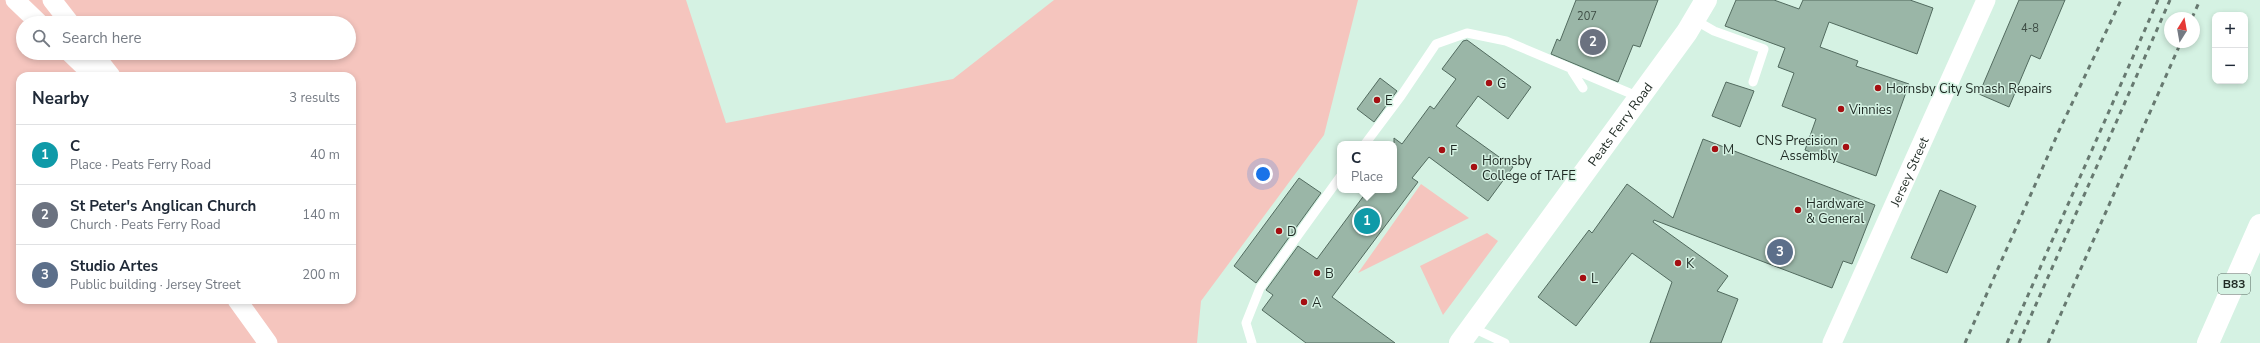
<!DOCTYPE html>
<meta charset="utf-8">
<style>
:root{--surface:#fff;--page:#f6f6f7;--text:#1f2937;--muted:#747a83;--line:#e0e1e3;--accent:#0b8043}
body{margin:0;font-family:"Nunito Sans",sans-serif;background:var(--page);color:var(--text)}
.controls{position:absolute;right:12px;top:12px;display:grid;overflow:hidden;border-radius:8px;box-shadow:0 2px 6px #0003}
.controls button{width:36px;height:36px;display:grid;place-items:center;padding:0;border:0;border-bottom:1px solid var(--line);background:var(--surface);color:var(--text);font:20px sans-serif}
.compass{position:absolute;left:2164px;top:12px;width:36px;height:36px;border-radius:50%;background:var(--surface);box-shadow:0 2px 6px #0003;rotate:11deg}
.you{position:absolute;left:1263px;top:174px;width:14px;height:14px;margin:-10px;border:3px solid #fff;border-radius:50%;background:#1a73e8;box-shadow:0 0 0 6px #1a73e833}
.badge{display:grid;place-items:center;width:26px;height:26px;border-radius:50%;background:var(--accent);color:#fff;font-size:13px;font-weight:700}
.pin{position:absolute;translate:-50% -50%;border:2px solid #fff;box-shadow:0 1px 4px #0006}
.popup{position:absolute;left:1337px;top:141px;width:60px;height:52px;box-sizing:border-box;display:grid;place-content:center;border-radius:8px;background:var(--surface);filter:drop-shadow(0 1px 3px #0005);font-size:13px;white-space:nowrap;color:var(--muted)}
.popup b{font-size:15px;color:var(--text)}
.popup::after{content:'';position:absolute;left:50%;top:100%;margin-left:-8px;border:8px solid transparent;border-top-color:var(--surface)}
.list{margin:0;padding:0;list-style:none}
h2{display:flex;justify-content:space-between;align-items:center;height:52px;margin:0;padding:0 16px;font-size:17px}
h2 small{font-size:13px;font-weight:400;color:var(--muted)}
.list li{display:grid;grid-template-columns:26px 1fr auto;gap:12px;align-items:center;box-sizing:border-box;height:60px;padding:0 16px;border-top:1px solid var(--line)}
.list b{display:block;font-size:15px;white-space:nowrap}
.list p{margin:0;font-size:13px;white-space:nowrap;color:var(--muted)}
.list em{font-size:13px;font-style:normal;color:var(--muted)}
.icon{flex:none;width:22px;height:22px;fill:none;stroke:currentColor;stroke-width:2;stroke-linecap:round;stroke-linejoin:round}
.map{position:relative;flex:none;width:2260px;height:343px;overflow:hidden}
.search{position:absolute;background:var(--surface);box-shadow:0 2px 6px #0003;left:16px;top:16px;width:340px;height:44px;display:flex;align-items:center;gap:10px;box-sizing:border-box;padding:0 14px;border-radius:22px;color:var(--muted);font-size:15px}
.panel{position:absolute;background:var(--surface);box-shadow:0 2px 6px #0003;left:16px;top:72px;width:340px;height:232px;border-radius:12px}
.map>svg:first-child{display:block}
</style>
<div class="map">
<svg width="2260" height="343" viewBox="0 0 2260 343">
<rect width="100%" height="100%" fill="#d5f2e3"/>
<path fill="#f5c5be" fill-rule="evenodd" d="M 0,0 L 686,0 L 726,123 L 953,79 L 1054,0 L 1358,0 L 1324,135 L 1201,301 L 1197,343 L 0,343 ZM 23,23 L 349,23 L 349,53 L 23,53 ZM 20,76 L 352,76 L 352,300 L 20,300 Z
M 1421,184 L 1469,218 L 1358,273 Z
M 1487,233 L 1498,241 L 1443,315 L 1420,266 Z"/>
<path fill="#9ab6a7" stroke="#526b5f" d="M 1576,0 L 1658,0 L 1640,47 L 1633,45 L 1618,82 L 1551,54 L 1557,39 L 1560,41 Z
M 1736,0 L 1774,0 L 1799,9 L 1803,0 L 1910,0 L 1933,8 L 1917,54 L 1829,22 L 1820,47 L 1858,61 L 1856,66 L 1909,84 L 1876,176 L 1805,150 L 1816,119 L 1782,106 L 1794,73 L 1778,67 L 1785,48 L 1725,26 Z
M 2019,0 L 2065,0 L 2040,59 L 2031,55 L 2009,107 L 1979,94 Z
M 1467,40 L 1531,87 L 1508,119 L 1478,96 L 1456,126 L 1513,167 L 1488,201 L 1429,157 L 1412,178 L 1418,182 L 1332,297 L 1395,343 L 1306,343 L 1262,310 L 1273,295 L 1266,290 L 1298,246 L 1317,259 L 1368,190 L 1394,190 L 1394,138 L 1402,144 L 1430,106 L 1434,109 L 1456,79 L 1442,69 L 1463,41 Z
M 1380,78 L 1397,91 L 1374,122 L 1357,109 Z
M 1726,82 L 1754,91 L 1740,127 L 1712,116 Z
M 1703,139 L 1875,205 L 1852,264 L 1843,261 L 1832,288 L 1654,220 L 1653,222 L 1728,276 L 1717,291 L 1738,299 L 1721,343 L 1650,343 L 1672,282 L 1632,253 L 1576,326 L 1538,297 L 1589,230 L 1592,233 L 1627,184 L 1673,218 Z
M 1299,178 L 1321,193 L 1256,283 L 1234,266 Z
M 1940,190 L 1976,206 L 1947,273 L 1911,258 Z"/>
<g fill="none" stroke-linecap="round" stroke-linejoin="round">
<path stroke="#fff" stroke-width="9" d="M 1695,20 L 1714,31 L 1764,49 L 1753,82
M 1572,71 L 1583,88
M 1365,144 L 1401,96 L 1436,44 L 1467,33 L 1506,41 L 1639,97
M 1471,327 L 1505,343
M 1252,343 L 1246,323 L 1260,288 L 1340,177"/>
<g stroke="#fff" stroke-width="19">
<path d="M 15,0 L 39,23"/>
<path d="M 52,0 L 70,23"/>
<path d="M 70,53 L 94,76"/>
<path d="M 93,53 L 111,76"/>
<path d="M 237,300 L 268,343"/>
<path id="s1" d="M 1832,343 L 1986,0"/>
</g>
<path stroke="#fff" stroke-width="22" id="s2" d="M 1460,343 L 1687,32 L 1706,0"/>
<path stroke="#fff" stroke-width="22" d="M 2208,343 L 2260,225"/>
<path stroke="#677970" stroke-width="3" stroke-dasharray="5 5" stroke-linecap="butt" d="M 2192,18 L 2200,0
M 1965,343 L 2058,133 L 2121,0
M 2007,343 L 2158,0
M 2019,343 L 2170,0
M 2048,343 L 2181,42"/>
</g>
<g fill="#a50f12" stroke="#d5f2e3" stroke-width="1.5">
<circle cx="1489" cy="83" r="4"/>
<circle cx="1878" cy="88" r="4"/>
<circle cx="1377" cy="100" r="4"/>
<circle cx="1841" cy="109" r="4"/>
<circle cx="1846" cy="147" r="4"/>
<circle cx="1715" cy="149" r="4"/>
<circle cx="1442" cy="150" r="4"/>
<circle cx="1474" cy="167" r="4"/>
<circle cx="1798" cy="210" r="4"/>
<circle cx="1279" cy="231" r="4"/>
<circle cx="1678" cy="263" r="4"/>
<circle cx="1317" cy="273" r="4"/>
<circle cx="1583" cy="278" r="4"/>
<circle cx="1304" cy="302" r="4"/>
</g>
<g text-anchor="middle" stroke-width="3" stroke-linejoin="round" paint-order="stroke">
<g font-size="11" fill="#3d4c44">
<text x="1587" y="20">207</text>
<text x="2030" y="32">4-8</text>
</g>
<rect fill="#d5f2e3" stroke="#55655d" stroke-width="1" x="2218" y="274" width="32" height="20" rx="3"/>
<g font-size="12" font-weight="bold" fill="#1e2923">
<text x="2234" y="288">B83</text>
</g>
<g font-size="13" fill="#1e2923" stroke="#d5f2e3" text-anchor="start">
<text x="1497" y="88">G</text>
<text x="1886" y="93">Hornsby City Smash Repairs</text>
<text x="1385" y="105">E</text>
<text x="1849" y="114">Vinnies</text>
<text x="1838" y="145" text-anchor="end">CNS Precision<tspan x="1838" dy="15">Assembly</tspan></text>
<text x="1723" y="154">M</text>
<text x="1450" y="155">F</text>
<text x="1482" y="165">Hornsby<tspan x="1482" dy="15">College of TAFE</tspan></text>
<text x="1806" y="208">Hardware<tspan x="1806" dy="15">&amp; General</tspan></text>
<text x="1287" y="236">D</text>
<text x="1686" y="268">K</text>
<text x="1325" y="278">B</text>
<text x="1591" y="283">L</text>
<text x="1312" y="307">A</text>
</g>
<g font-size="13" fill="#1e2923" stroke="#d5f2e3">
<text dy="5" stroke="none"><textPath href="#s2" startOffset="271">Peats Ferry Road</textPath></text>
<text dy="5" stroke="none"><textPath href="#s1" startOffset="188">Jersey Street</textPath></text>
</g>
</g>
</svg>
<div class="controls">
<button>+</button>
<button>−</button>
</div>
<svg class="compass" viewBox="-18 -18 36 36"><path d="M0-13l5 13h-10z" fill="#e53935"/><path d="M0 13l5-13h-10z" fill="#747a83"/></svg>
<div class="you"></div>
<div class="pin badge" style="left:1367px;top:221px;background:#0f9aa8">1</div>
<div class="popup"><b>C</b>Place</div>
<div class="pin badge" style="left:1593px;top:42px;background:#6b7280">2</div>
<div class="pin badge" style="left:1780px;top:252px;background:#5c6f8a">3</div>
<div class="search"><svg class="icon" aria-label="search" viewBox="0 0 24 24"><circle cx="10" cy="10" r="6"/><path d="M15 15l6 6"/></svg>Search here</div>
<section class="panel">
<h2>Nearby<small>3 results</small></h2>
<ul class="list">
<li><span class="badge" style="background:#0f9aa8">1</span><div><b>C</b><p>Place · Peats Ferry Road</p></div><em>40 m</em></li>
<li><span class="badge" style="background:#6b7280">2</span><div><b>St Peter's Anglican Church</b><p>Church · Peats Ferry Road</p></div><em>140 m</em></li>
<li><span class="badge" style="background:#5c6f8a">3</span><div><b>Studio Artes</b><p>Public building · Jersey Street</p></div><em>200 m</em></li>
</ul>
</section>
</div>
